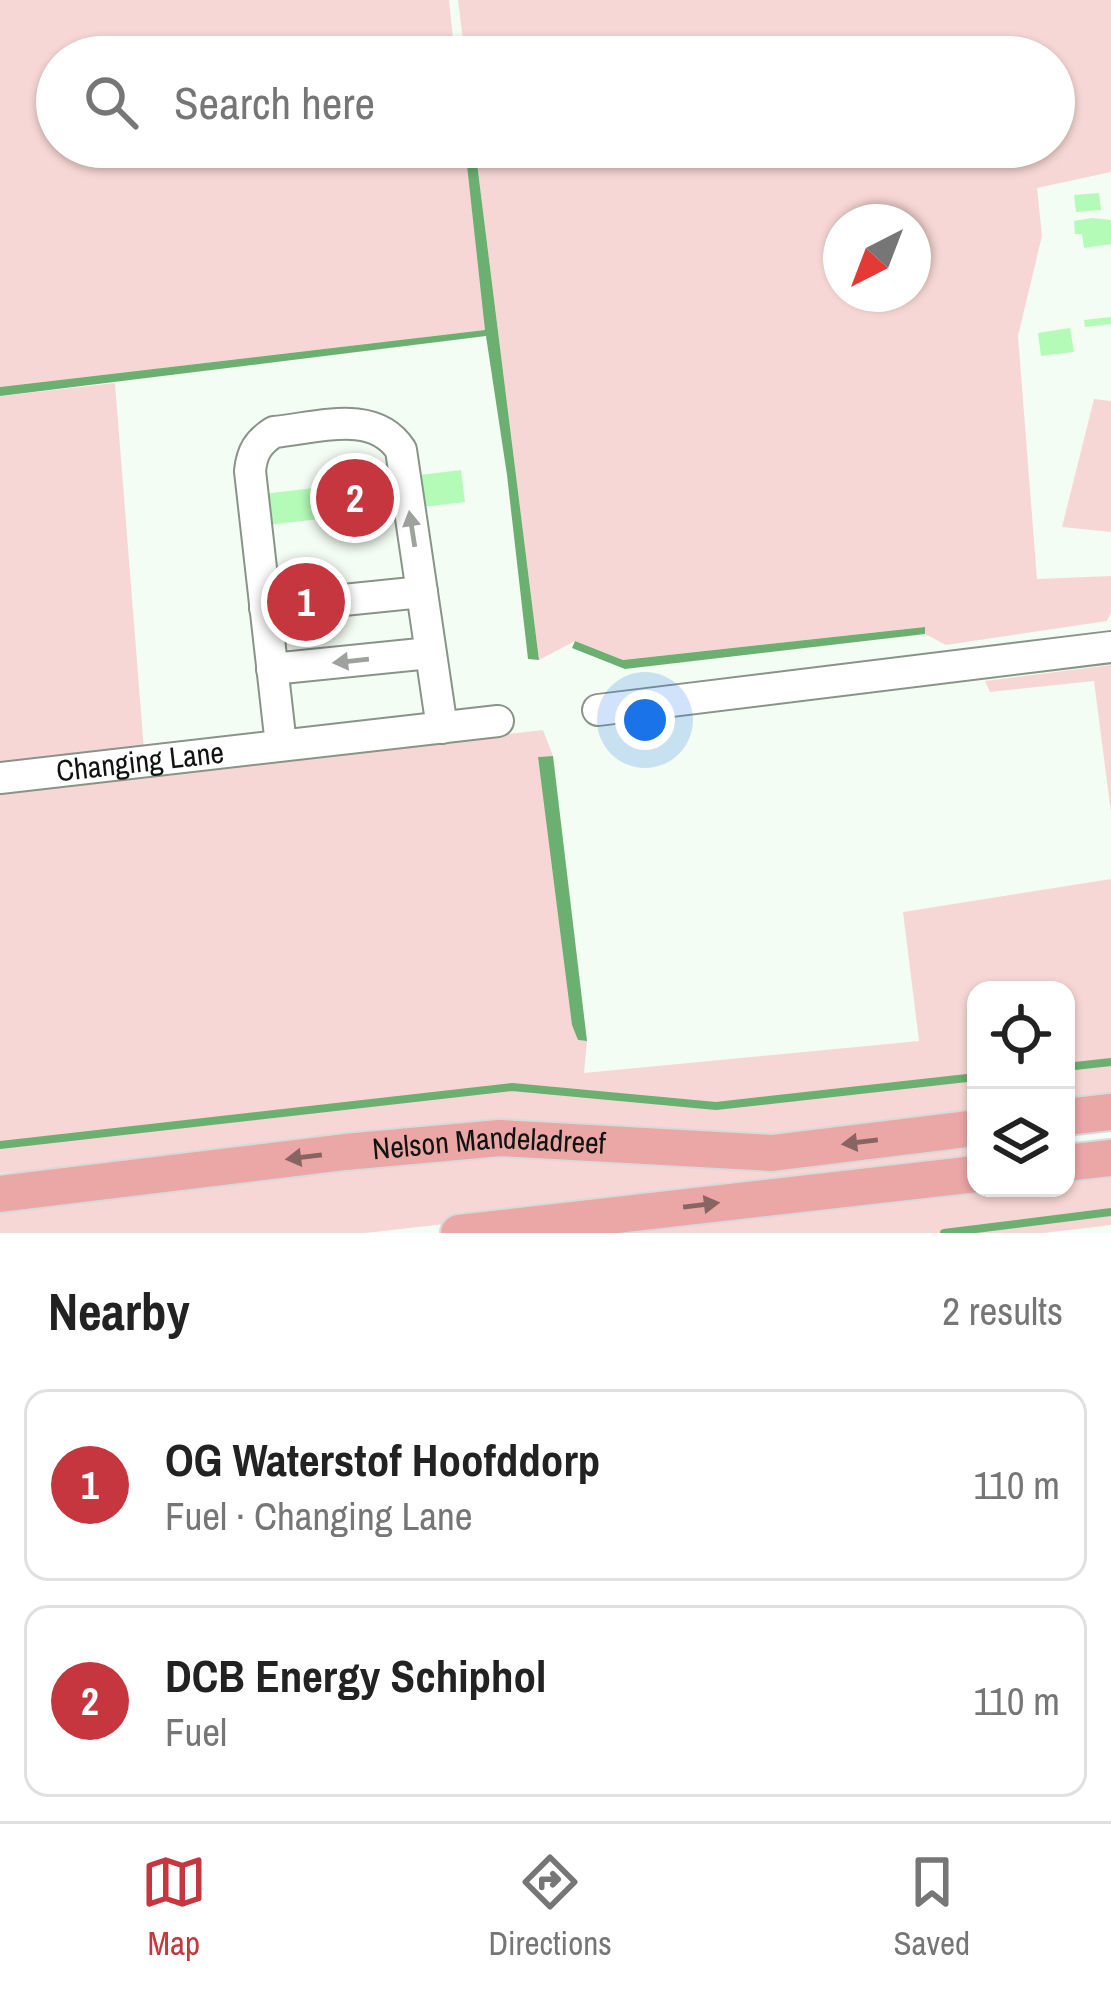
<!DOCTYPE html>
<meta charset="utf-8">
<style>
:root{--surface:#fff;--page:#f2f2f2;--text:#222;--muted:#767676;--line:#e0e0e0;--accent:#c6363f}
body{margin:0;font-family:"Archivo Narrow",sans-serif;background:var(--page);color:var(--text)}
.controls{position:absolute;right:36px;bottom:36px;display:grid;overflow:hidden;border-radius:24px;box-shadow:0 3px 9px #0004}
.controls button{width:108px;height:108px;display:grid;place-items:center;padding:0;border:0;border-bottom:3px solid var(--line);background:var(--surface);color:var(--text);font:60px sans-serif}
.compass{position:absolute;left:823px;top:204px;width:108px;height:108px;border-radius:50%;background:var(--surface);box-shadow:0 3px 9px #0004;rotate:222deg}
.you{position:absolute;left:645px;top:720px;width:42px;height:42px;margin:-30px;border:9px solid #fff;border-radius:50%;background:#1a73e8;box-shadow:0 0 0 18px #1a73e833}
.badge{display:grid;place-items:center;width:78px;height:78px;border-radius:50%;background:var(--accent);color:#fff;font-size:39px;font-weight:700}
.pin{position:absolute;translate:-50% -50%;border:6px solid #fff;box-shadow:0 3px 12px #0006}
.list{margin:0;padding:0;list-style:none}
h2{display:flex;justify-content:space-between;align-items:center;height:156px;margin:0;padding:0 48px;font-size:51px}
h2 small{font-size:39px;font-weight:400;color:var(--muted)}
.list li{display:grid;grid-template-columns:78px 1fr auto;gap:36px;align-items:center;box-sizing:border-box;height:192px;margin:0 24px 24px;padding:0 24px;border:3px solid var(--line);border-radius:24px}
.list b{display:block;font-size:45px;white-space:nowrap}
.list p{margin:0;font-size:39px;white-space:nowrap;color:var(--muted)}
.list em{font-size:39px;font-style:normal;color:var(--muted)}
.icon{flex:none;width:66px;height:66px;fill:none;stroke:currentColor;stroke-width:2;stroke-linecap:round;stroke-linejoin:round}
.map{position:relative;flex:none;width:1111px;height:1233px;overflow:hidden}
.search{position:absolute;background:var(--surface);box-shadow:0 3px 9px #0004;left:36px;right:36px;top:36px;height:132px;display:flex;align-items:center;gap:30px;box-sizing:border-box;padding:0 42px;border-radius:66px;color:var(--muted);font-size:45px}
.sheet{height:588px;background:var(--surface)}
nav{display:flex;justify-content:space-around;align-items:center;box-sizing:border-box;height:168px;border-top:3px solid var(--line);background:var(--surface);font-size:33px;color:var(--muted)}
nav a{display:grid;justify-items:center;gap:6px}
nav .on{color:var(--accent)}
.map>svg:first-child{display:block}
</style>
<div class="map">
<svg width="1111" height="1233" viewBox="0 0 1111 1233">
<rect width="100%" height="100%" fill="#f4fdf4"/>
<path fill="#f7d7d5" fill-rule="evenodd" d="M 0,0 L 449,0 L 455,57 L 57,57 L 57,147 L 465,147 L 486,330 L 0,387 Z
M 458,0 L 1111,0 L 1111,172 L 1037,188 L 1042,236 L 1018,336 L 1037,579 L 1111,576 L 1111,612 L 1107,621 L 946,645 L 925,634 L 924,627 L 623,660 L 575,641 L 539,660 L 475,147 L 1054,147 L 1054,57 L 465,57 ZM 841,222 L 913,222 L 913,294 L 841,294 Z
M 115,383 L 144,750 L 0,766 L 0,396 Z
M 1094,399 L 1111,401 L 1111,532 L 1062,527 Z
M 1111,665 L 1111,813 L 1094,681 L 990,692 L 985,681 Z
M 543,730 L 553,756 L 538,757 L 578,1040 L 587,1041 L 584,1073 L 919,1041 L 903,912 L 1111,879 L 1111,1100 L 1066,1105 L 1066,990 L 976,990 L 976,1116 L 771,1139 L 0,1173 L 0,792 Z
M 976,1140 L 976,1153 L 863,1177 L 365,1233 L 0,1233 L 0,1214 L 77,1196 L 427,1156 Z
M 1111,1173 L 1111,1225 L 1044,1233 L 578,1233 L 979,1188 L 1066,1188 L 1066,1178 Z"/>
<path fill="#6baf71" d="M 465,147 L 475,147 L 539,660 L 528,659 L 507,475 L 486,336 L 0,396 L 0,387 L 485,330 Z
M 925,627 L 925,634 L 625,669 L 572,648 L 575,641 L 623,660 Z
M 553,756 L 587,1041 L 578,1040 L 572,1025 L 538,757 Z"/>
<g fill="none" stroke-linecap="round" stroke-linejoin="round">
<path stroke="#6baf71" stroke-width="8" d="M 1066,1067 L 1111,1062
M 0,1145 L 512,1087 L 716,1106 L 976,1077
M 944,1233 L 1111,1212"/>
</g>
<path fill="#b4fbb8" d="M 1099,193 L 1101,210 L 1076,212 L 1074,195 Z
M 1092,218 L 1111,220 L 1111,244 L 1084,248 L 1082,234 L 1075,234 L 1074,221 Z
M 1111,317 L 1111,324 L 1085,327 L 1084,320 Z
M 1070,328 L 1074,352 L 1041,356 L 1038,333 Z
M 461,470 L 465,502 L 268,525 L 264,494 Z"/>
<g fill="none" stroke-linecap="round" stroke-linejoin="round">
<defs>
<g id="minor">
<path d="M 265,608 L 422,592"/>
<path d="M 272,669 L 430,653"/>
<path d="M 598,710 L 1111,647"/>
<path d="M 281,745 L 250,471 C 252,452 258,442 274,432 C 317,428 374,408 401,450 L 442,728"/>
<path id="s1" d="M 0,778 L 498,721"/>
</g>
<g id="major">
<path d="M 1066,1117 L 1111,1112"/>
<path d="M 1066,1163 L 1111,1158"/>
<path id="s2" d="M 0,1194 L 345,1152 L 500,1138 L 772,1153 L 976,1128"/>
<path d="M 459,1233 L 976,1174"/>
</g>
</defs>
<use href="#minor" stroke="#8a938a" stroke-width="34"/>
<use href="#major" stroke="#d9d9d9" stroke-width="40"/>
<use href="#minor" stroke="#fff" stroke-width="30"/>
<use href="#major" stroke="#eba6a6" stroke-width="36"/>
</g>
<defs><path id="oneway-solid" d="M-6-.8H1V-3.2L6.5 0L1 3.2V.8H-6Z" transform="scale(3)"/></defs>
<g fill="#9fa19f">
<use href="#oneway-solid" transform="translate(412 529) rotate(-99)"/>
<use href="#oneway-solid" transform="translate(351 661) rotate(174)"/>
</g>
<g fill="#886462">
<use href="#oneway-solid" transform="translate(860 1142) rotate(173)"/>
<use href="#oneway-solid" transform="translate(304 1157) rotate(173)"/>
<use href="#oneway-solid" transform="translate(701 1205) rotate(-7)"/>
</g>
<g text-anchor="middle" stroke-width="9" stroke-linejoin="round" paint-order="stroke">
<g font-size="30" fill="#101310" stroke="#fff">
<text dy="10" stroke="none"><textPath href="#s1" startOffset="141">Changing Lane</textPath></text>
<text dy="10" stroke="none"><textPath href="#s2" startOffset="492">Nelson Mandeladreef</textPath></text>
</g>
</g>
</svg>
<div class="controls">
<button><svg class="icon" aria-label="locate" viewBox="0 0 24 24"><circle cx="12" cy="12" r="6"/><path d="M12 2v4M12 18v4M2 12h4M18 12h4"/></svg></button>
<button><svg class="icon" aria-label="layers" viewBox="0 0 24 24"><path d="M12 4l9 5-9 5-9-5zM3 14l9 5 9-5"/></svg></button>
</div>
<svg class="compass" viewBox="-18 -18 36 36"><path d="M0-13l5 13h-10z" fill="#e53935"/><path d="M0 13l5-13h-10z" fill="#767676"/></svg>
<div class="you"></div>
<div class="pin badge" style="left:306px;top:602px">1</div>
<div class="pin badge" style="left:355px;top:498px">2</div>
<div class="search"><svg class="icon" aria-label="search" viewBox="0 0 24 24"><circle cx="10" cy="10" r="6"/><path d="M15 15l6 6"/></svg>Search here</div>
</div>
<section class="sheet">
<h2>Nearby<small>2 results</small></h2>
<ul class="list">
<li><span class="badge">1</span><div><b>OG Waterstof Hoofddorp</b><p>Fuel · Changing Lane</p></div><em>110 m</em></li>
<li><span class="badge">2</span><div><b>DCB Energy Schiphol</b><p>Fuel</p></div><em>110 m</em></li>
</ul>
</section>
<nav>
<a class="on"><svg class="icon" aria-label="map" viewBox="0 0 24 24"><path d="M3 6l6-2 6 2 6-2v14l-6 2-6-2-6 2zM9 4v14M15 6v14"/></svg>Map</a>
<a><svg class="icon" aria-label="directions" viewBox="0 0 24 24"><path d="M12 3l9 9-9 9-9-9zM9 14v-3h6M13 9l2 2-2 2"/></svg>Directions</a>
<a><svg class="icon" aria-label="saved" viewBox="0 0 24 24"><path d="M7 4h10v16l-5-4-5 4z"/></svg>Saved</a>
</nav>
